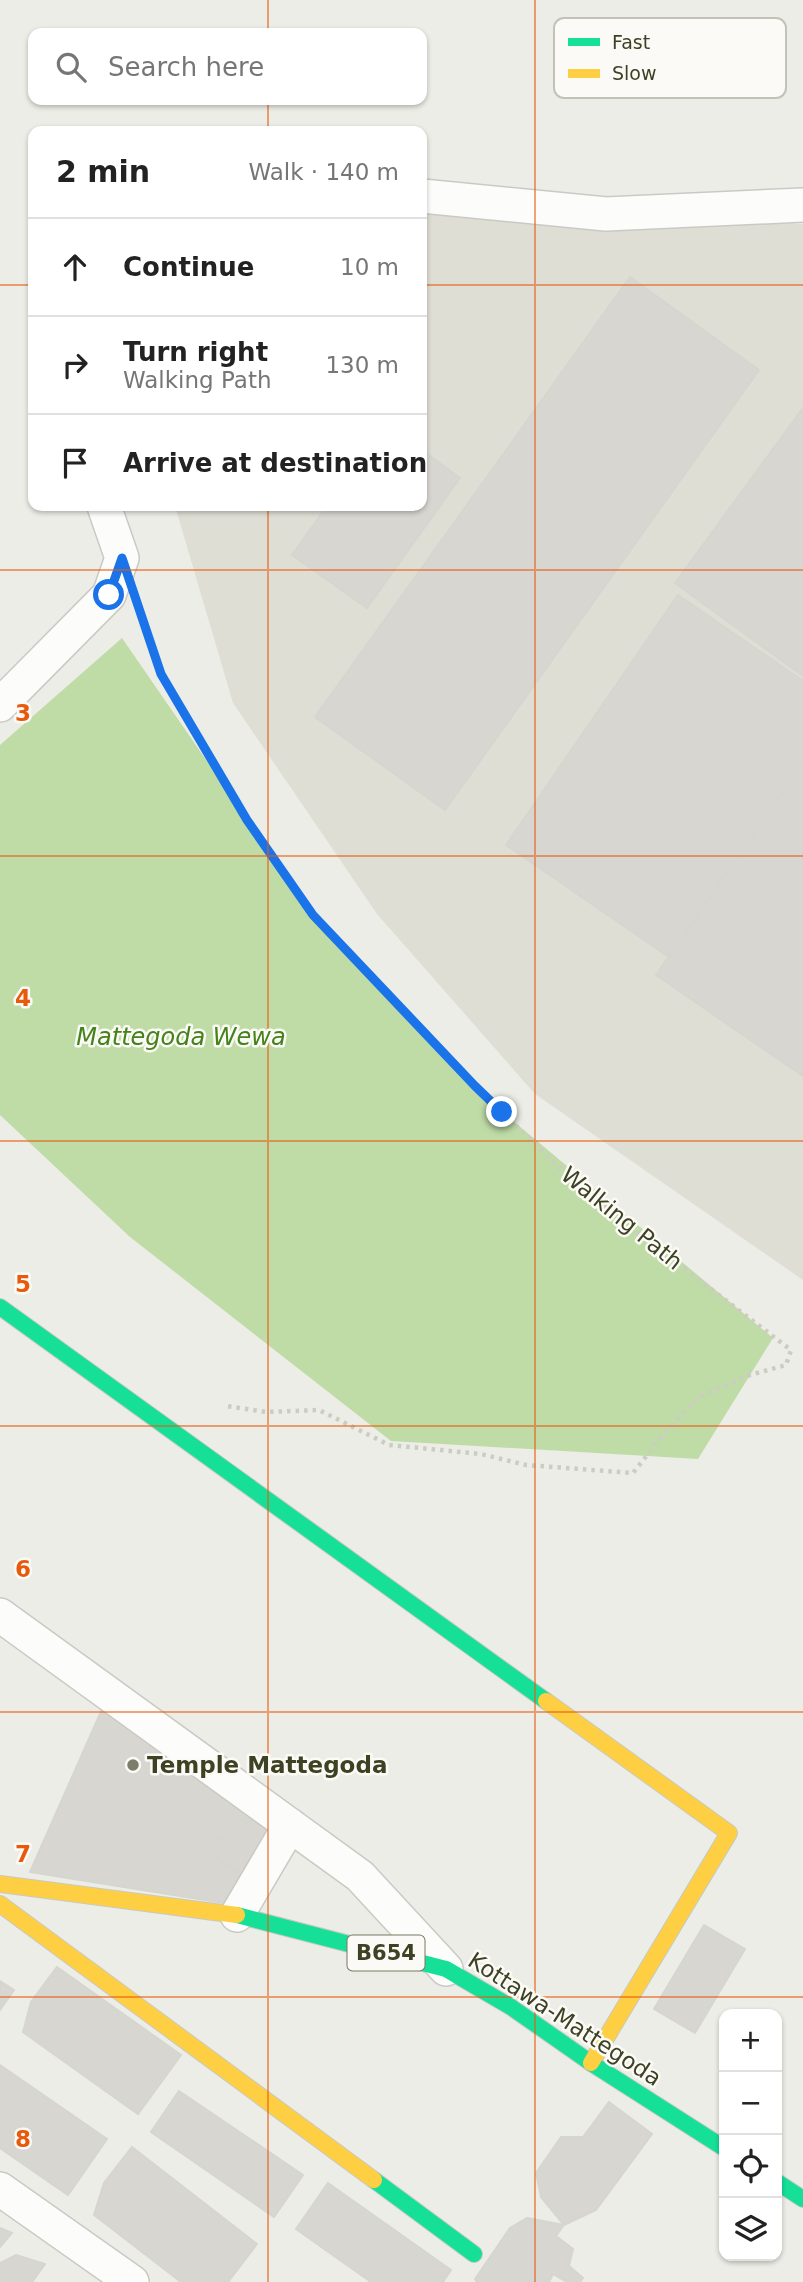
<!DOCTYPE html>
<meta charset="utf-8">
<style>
:root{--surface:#fff;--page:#f2f2f2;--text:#222;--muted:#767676;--line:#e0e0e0}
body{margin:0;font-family:"DejaVu Sans",sans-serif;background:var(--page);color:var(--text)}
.controls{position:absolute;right:21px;bottom:21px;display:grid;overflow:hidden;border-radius:14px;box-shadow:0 2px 5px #0004}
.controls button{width:63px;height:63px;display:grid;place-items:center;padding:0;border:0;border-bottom:2px solid var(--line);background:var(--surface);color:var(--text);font:35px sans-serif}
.stop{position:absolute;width:21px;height:21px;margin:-16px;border:5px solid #1a73e8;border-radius:50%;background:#fff}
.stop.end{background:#1a73e8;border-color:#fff;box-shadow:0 2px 7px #0008}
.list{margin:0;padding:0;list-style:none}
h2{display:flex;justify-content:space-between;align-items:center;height:91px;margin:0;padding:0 28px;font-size:30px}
h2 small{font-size:23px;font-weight:400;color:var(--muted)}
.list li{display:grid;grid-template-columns:46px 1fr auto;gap:21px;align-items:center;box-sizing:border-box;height:98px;padding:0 28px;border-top:2px solid var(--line)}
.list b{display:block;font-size:26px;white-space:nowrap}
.list p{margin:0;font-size:23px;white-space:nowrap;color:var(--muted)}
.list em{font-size:23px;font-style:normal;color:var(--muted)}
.icon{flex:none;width:38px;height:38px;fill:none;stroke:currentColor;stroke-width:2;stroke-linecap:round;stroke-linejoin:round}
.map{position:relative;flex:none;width:803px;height:2282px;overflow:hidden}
.search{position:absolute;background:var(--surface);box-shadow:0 2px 5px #0004;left:28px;top:28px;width:399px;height:77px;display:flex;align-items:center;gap:18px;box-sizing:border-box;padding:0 24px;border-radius:14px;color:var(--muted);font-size:26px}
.panel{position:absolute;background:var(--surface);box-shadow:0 2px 5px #0004;left:28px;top:126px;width:399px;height:385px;border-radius:14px}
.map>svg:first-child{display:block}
</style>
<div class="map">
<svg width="803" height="2282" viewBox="0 0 803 2282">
<rect width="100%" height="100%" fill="#edede7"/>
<path fill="#deded5" d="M 422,203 L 458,207 L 803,224 L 803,1280 L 535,1094 L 377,914 L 233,703 L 175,506 L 422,506 Z"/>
<path fill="#bfdca7" d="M 122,638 L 313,915 L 489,1101 L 773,1338 L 698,1459 L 391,1441 L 130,1237 L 0,1115 L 0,745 Z"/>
<path fill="#d7d6d1" stroke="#d6d6d0" stroke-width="2" d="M 630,277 L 759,370 L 445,810 L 315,717 Z
M 803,408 L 803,676 L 675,583 Z
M 422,450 L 460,478 L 367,608 L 292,555 L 327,506 L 422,506 Z
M 678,595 L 803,681 L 803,762 L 669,957 L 506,845 Z
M 803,762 L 803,1076 L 656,975 Z
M 103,1707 L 275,1824 L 229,1904 L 30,1872 Z
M 251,1820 L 272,1832 L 245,1876 L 205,1852 L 212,1840 L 229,1837 Z
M 704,1925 L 745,1949 L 695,2033 L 654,2009 Z
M 57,1967 L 181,2055 L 138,2114 L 23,2032 L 31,2002 Z
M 0,1981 L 14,1990 L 0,2010 Z
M 0,2065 L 107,2139 L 68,2195 L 0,2148 Z
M 179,2091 L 303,2175 L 274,2217 L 151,2132 Z
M 609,2102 L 652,2134 L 596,2210 L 564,2225 L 541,2197 L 536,2173 L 561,2137 L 583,2137 Z
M 132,2147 L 257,2244 L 228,2282 L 181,2282 L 94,2215 L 104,2183 Z
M 328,2183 L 451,2270 L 443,2282 L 371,2282 L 296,2229 Z
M 527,2218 L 564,2225 L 556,2236 L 573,2249 L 569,2266 L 583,2278 L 580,2282 L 567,2282 L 553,2274 L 549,2282 L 477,2282 L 475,2279 L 510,2228 Z
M 0,2228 L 12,2233 L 0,2247 Z
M 16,2255 L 45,2264 L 32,2282 L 0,2282 L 0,2263 Z"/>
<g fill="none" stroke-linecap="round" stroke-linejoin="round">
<defs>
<path id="street" d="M 422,196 L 606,214 L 803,205
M 0,705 L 109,595 L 122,558 L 104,506
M 0,1615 L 360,1876 L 446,1969
M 237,1915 L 290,1825
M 0,2189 L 132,2282"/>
<path id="fast" d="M 0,1307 L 546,1701
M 237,1915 L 446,1969 L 511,2007 L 591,2063 L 724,2148
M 374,2180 L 474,2254
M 777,2182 L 803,2199"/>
<path id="slow" d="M 546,1701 L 729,1833 L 591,2063
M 0,1884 L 237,1915
M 0,1904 L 374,2180"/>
</defs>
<use href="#street" stroke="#cacac5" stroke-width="36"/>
<use href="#fast" stroke="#c8c9c1" stroke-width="18"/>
<use href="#slow" stroke="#c8c9c1" stroke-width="18"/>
<path stroke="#cbccc2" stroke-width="4.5" stroke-dasharray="3.5 5" stroke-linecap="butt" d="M 139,609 L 161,674 L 247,820 L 313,915 L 475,1086 L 589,1196 L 791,1350 L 786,1365 L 750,1375 L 699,1397 L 666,1431 L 633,1473 L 526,1465 L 481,1454 L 389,1445 L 319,1410 L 266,1412 L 227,1406"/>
<use href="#street" stroke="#fcfcfb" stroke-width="33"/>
<use href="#fast" stroke="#16e098" stroke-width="16"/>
<use href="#slow" stroke="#ffcf43" stroke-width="16"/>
</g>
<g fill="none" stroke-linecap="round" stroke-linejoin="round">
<path stroke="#1a73e8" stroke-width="9" d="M 109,595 L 122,558 L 161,674 L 247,820 L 313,915 L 475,1086 L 502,1112"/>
</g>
<path fill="none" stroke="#e8590c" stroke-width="2" stroke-opacity="0.55" d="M 268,0 L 268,33M 535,0 L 535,2282M 268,100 L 268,131M 0,285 L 33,285M 422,285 L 803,285M 268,506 L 268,2282M 0,570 L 803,570M 0,856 L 803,856M 0,1141 L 803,1141M 0,1426 L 803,1426M 0,1712 L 803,1712M 0,1997 L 803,1997"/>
<circle fill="#7b7e68" stroke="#fbfaf6" stroke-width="2.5" cx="133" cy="1765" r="7"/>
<g text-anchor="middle" stroke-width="5" stroke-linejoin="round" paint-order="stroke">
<rect fill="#fbfaf6" stroke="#767962" stroke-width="2" x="347.5" y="1935.5" width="77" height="35" rx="5"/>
<g font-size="21" font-weight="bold" fill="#3d4223">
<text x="386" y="1960">B654</text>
</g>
<g font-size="23" fill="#3d4223" stroke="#fbfaf6">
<text transform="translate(622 1218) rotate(39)" y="8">Walking Path</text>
<text transform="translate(565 2019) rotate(33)" y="8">Kottawa-Mattegoda</text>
</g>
<g font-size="23" font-weight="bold" fill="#3d4223" stroke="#fbfaf6" text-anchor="start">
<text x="147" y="1773">Temple Mattegoda</text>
</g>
<g font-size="24" font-style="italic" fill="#44821a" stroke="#fbfaf6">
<text x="181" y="1045">Mattegoda Wewa</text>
</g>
</g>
<rect x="554" y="18" width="232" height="80" rx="10" fill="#fbfaf6" stroke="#c2c3b7" stroke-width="2"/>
<rect x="568" y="38" width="32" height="8" fill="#16e098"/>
<rect x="568" y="69" width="32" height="9" fill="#ffcf43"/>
<g font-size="19" fill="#3d4223">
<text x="612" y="49">Fast</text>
<text x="612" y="80">Slow</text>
</g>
<g font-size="23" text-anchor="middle" font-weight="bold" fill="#e8590c" stroke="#fbfaf6" stroke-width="5" stroke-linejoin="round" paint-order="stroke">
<text x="23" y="721">3</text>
<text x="23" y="1006">4</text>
<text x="23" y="1292">5</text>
<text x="23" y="1577">6</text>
<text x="23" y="1862">7</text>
<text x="23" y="2147">8</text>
</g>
</svg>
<div class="controls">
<button>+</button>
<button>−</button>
<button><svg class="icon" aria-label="locate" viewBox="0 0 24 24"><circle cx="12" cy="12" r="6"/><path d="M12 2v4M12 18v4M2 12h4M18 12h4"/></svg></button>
<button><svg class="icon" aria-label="layers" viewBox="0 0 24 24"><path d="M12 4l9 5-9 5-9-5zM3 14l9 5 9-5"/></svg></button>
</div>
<div class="stop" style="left:109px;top:595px"></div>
<div class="stop end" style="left:502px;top:1112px"></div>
<div class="search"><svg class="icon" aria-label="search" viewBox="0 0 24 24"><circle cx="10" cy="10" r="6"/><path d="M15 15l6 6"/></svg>Search here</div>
<section class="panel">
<h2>2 min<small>Walk · 140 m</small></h2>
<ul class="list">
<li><svg class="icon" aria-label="ahead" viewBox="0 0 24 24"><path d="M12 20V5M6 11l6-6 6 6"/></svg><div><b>Continue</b></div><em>10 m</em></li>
<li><svg class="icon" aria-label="right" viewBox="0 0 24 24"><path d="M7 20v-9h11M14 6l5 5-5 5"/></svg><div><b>Turn right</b><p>Walking Path</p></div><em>130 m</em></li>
<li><svg class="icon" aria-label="arrive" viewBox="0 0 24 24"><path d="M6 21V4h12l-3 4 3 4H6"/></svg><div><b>Arrive at destination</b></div></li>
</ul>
</section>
</div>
